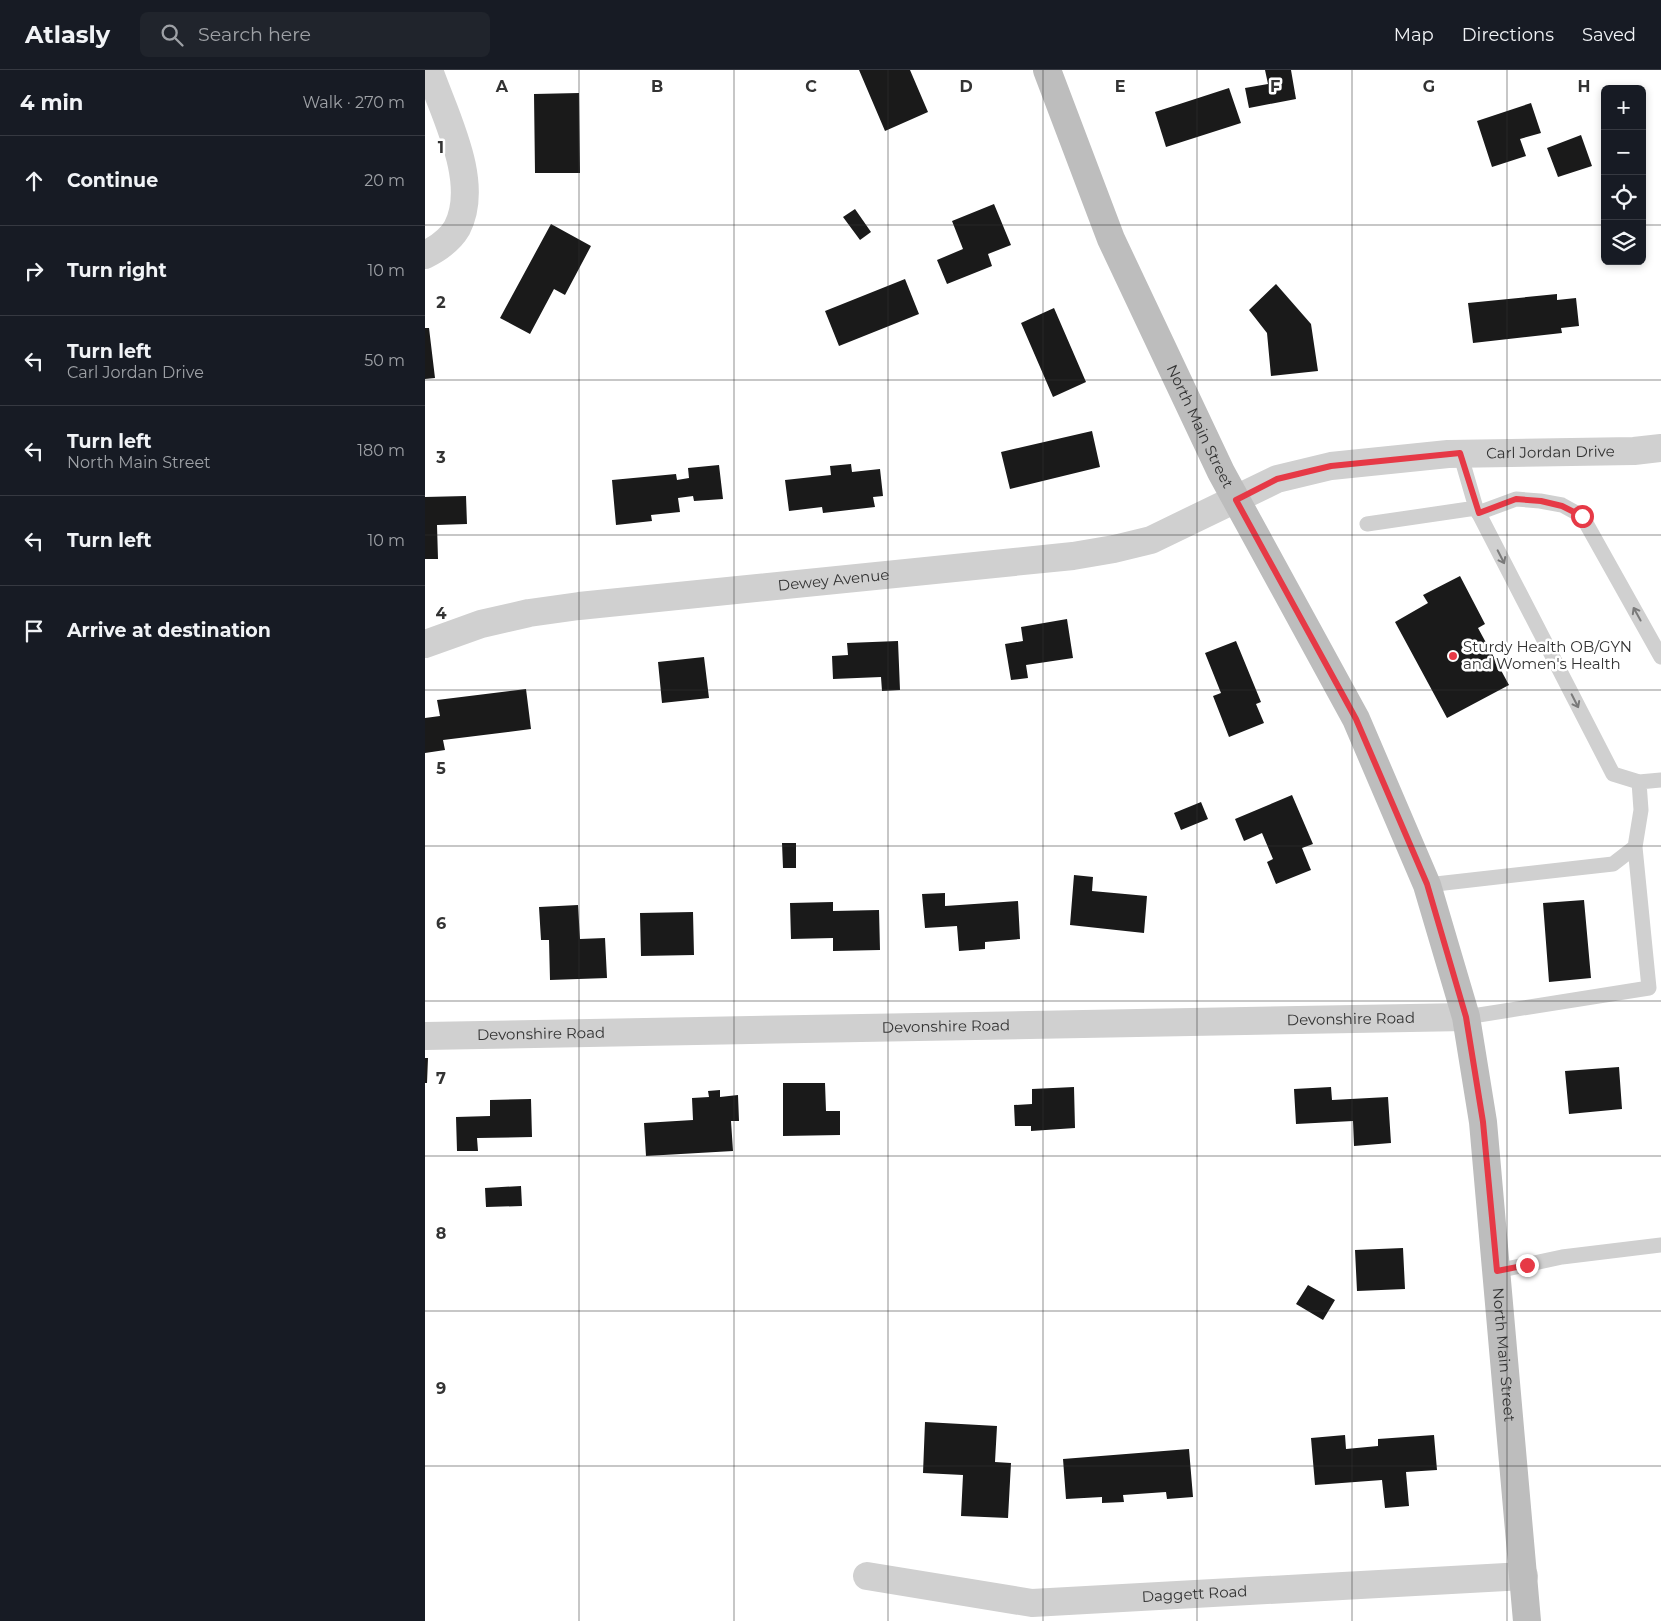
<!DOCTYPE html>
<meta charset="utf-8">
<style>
:root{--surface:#171b24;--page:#20242c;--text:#f1f3f6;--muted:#9ea1a6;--line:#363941}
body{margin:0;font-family:Montserrat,sans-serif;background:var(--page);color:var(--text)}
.controls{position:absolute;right:15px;top:15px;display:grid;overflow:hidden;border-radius:8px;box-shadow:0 2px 8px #0003}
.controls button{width:45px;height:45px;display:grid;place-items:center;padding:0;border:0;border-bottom:1px solid var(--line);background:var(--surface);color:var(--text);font:25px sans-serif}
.stop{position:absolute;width:15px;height:15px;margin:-11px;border:4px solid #e63946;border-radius:50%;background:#fff}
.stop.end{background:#e63946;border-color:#fff;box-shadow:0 1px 5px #0008}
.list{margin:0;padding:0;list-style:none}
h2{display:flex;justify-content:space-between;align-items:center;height:65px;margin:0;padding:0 20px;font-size:21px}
h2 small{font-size:16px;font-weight:400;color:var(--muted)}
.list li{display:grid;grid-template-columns:32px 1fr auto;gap:15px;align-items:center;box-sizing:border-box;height:90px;padding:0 20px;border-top:1px solid var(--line)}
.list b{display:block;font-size:19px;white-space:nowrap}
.list p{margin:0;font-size:16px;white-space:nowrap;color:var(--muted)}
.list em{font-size:16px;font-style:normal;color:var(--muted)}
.icon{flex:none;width:28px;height:28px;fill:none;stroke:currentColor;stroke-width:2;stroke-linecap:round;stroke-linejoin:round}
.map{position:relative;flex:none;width:1236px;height:1551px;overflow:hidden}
header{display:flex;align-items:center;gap:30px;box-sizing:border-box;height:70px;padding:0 25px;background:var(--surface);border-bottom:1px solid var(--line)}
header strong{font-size:24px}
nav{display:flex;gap:28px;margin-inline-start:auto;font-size:18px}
.search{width:350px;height:45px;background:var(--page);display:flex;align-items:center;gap:12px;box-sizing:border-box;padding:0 18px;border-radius:8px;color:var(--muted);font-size:19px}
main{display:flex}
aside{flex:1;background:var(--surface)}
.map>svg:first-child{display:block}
</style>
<header>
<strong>Atlasly</strong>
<div class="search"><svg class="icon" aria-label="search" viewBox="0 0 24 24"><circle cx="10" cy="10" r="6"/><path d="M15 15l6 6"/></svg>Search here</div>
<nav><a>Map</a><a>Directions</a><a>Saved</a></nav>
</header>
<main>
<aside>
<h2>4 min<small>Walk · 270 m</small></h2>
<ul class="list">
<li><svg class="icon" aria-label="ahead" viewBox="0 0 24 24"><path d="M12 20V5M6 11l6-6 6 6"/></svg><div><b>Continue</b></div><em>20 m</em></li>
<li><svg class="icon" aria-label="right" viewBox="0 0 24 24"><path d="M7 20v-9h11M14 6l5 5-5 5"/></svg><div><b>Turn right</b></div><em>10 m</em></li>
<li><svg class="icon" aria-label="left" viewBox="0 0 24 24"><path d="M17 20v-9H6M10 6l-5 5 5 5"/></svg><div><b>Turn left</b><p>Carl Jordan Drive</p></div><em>50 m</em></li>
<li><svg class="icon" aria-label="left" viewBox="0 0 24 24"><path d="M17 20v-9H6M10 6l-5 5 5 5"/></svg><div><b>Turn left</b><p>North Main Street</p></div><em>180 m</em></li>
<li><svg class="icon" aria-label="left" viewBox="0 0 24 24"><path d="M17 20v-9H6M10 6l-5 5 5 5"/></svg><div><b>Turn left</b></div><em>10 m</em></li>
<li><svg class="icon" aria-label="arrive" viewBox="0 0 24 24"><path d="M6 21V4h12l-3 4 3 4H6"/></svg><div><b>Arrive at destination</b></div></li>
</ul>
</aside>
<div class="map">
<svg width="1236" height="1551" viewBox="0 0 1236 1551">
<rect width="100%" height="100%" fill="#fff"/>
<path fill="#1a1a1a" d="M 434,0 L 485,0 L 503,42 L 460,61 Z
M 840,0 L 866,0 L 871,29 L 824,38 L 820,18 L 843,14 Z
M 804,18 L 816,53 L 741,77 L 730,42 Z
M 154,23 L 155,103 L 110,103 L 109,24 Z
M 1106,33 L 1116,63 L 1095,69 L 1101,86 L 1067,97 L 1052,51 Z
M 1156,65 L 1167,96 L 1133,107 L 1122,78 Z
M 569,134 L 586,175 L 563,184 L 567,196 L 522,214 L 512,190 L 538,179 L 527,151 Z
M 430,139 L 446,162 L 435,170 L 418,147 Z
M 126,154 L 166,176 L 140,225 L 129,219 L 105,264 L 75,248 Z
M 480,209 L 494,244 L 414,276 L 400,241 Z
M 851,214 L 886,254 L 893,301 L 846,306 L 842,263 L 824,240 Z
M 1132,224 L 1132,230 L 1151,228 L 1154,256 L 1136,258 L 1137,263 L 1048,273 L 1043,233 Z
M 629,238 L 661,312 L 628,327 L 596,253 Z
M 0,258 L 4,258 L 10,308 L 0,309 Z
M 667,361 L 675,397 L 585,419 L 576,382 Z
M 426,394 L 427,402 L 455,399 L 458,426 L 448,427 L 450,437 L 398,443 L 397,437 L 364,441 L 360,410 L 406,405 L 405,396 Z
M 294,395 L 298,429 L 269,431 L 268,426 L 253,428 L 255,442 L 226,445 L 227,451 L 191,455 L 187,410 L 251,404 L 252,410 L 264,408 L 263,398 Z
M 41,426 L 42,454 L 12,455 L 13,489 L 0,489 L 0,427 Z
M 1035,506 L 1060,554 L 1053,558 L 1084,615 L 1022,648 L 970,552 L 1003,533 L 998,525 Z
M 642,549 L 648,588 L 601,595 L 603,608 L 586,610 L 580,574 L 598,571 L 596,557 Z
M 473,571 L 475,620 L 457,621 L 456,607 L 408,609 L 407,586 L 423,585 L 422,573 Z
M 811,571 L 836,632 L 831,634 L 839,653 L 804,667 L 788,626 L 796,623 L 780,583 Z
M 279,587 L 284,628 L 237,633 L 233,592 Z
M 101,619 L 106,659 L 18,670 L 20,680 L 0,683 L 0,648 L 15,646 L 12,630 Z
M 867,725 L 888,774 L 877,778 L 886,800 L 851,814 L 842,792 L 848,789 L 837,763 L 819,771 L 810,749 Z
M 776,732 L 783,749 L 756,760 L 749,743 Z
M 357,773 L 371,773 L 371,798 L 358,798 Z
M 649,805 L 668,807 L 667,821 L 722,826 L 719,863 L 645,855 Z
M 520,823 L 520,836 L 593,831 L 595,869 L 560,872 L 560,879 L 534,881 L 532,856 L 500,858 L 497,824 Z
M 1159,830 L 1166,908 L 1124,912 L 1118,833 Z
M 408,832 L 408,841 L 454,840 L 455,880 L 408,881 L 408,868 L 366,869 L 365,833 Z
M 153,835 L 155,869 L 180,868 L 182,908 L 125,910 L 124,870 L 116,870 L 114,837 Z
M 268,842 L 269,885 L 216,886 L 215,843 Z
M 0,988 L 3,988 L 2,1013 L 0,1013 Z
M 1194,997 L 1197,1039 L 1144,1044 L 1140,1001 Z
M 358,1013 L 400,1013 L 401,1041 L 415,1041 L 415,1065 L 358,1066 Z
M 649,1017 L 650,1058 L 606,1061 L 606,1056 L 590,1056 L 589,1035 L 607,1034 L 607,1019 Z
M 906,1017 L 907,1030 L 963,1027 L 966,1073 L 929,1076 L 928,1051 L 871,1054 L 869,1019 Z
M 295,1020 L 295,1027 L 313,1025 L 314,1051 L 306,1051 L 308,1081 L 221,1086 L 219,1053 L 268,1050 L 267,1028 L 284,1027 L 283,1021 Z
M 106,1029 L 107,1067 L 52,1068 L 53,1081 L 32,1081 L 31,1047 L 65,1046 L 65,1030 Z
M 96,1116 L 97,1136 L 61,1137 L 60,1118 Z
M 978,1178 L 980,1219 L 932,1221 L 930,1180 Z
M 883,1215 L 910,1230 L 898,1250 L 871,1234 Z
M 500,1352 L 572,1356 L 570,1392 L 586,1393 L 583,1448 L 536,1446 L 538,1405 L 498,1403 Z
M 920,1365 L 921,1379 L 953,1376 L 953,1369 L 1009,1365 L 1012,1400 L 981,1402 L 984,1436 L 960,1438 L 957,1410 L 890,1415 L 886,1368 Z
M 764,1379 L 768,1427 L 742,1429 L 741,1422 L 698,1425 L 699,1432 L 677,1433 L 677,1427 L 641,1429 L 638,1389 Z"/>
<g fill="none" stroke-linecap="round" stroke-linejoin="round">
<path stroke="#d0d0d0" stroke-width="15" d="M 1035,383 L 1051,438 L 1188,704 L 1214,712 L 1236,710
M 1053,443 L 1091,429 L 1115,431 L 1137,435 L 1157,446 L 1236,587
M 942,454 L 1051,438
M 1002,815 L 1188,794 L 1210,777 L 1216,740 L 1214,712
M 1041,947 L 1224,918 L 1210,777
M 1072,1201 L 1137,1187 L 1236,1175"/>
<g stroke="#d0d0d0" stroke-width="28">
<path d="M 0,185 C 12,179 25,170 32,158 C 56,112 19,44 4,0"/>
<path id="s1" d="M 0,574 L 56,554 L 104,543 L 154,536 L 648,486 L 689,479 L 726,470 L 852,409 L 906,396 L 1023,384 L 1209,381 L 1236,378"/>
<path id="s2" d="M 0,966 L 1041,947"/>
<path id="s3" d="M 442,1506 L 607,1533 L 1099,1506"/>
</g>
<path stroke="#bdbdbd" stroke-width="28" id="s4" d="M 622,0 L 686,169 L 796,402 L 931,649 L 1002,815 L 1041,947 L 1058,1052 L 1102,1551"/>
</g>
<defs><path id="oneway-shaft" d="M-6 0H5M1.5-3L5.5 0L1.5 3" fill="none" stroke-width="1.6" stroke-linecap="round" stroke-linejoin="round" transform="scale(1.25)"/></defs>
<g stroke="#7a7a7a">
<use href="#oneway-shaft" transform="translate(1076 487) rotate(63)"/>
<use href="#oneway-shaft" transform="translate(1212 544) rotate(-119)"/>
<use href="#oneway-shaft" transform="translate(1150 631) rotate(63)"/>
</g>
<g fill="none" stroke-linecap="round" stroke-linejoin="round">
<path stroke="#e63946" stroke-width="6" d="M 1102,1195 L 1072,1201 L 1058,1052 L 1041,947 L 1002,814 L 931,649 L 811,430 L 852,409 L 906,396 L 1035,383 L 1054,443 L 1091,429 L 1116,431 L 1137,436 L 1157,446"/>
</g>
<path fill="none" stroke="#333" stroke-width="1" stroke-opacity="0.55" d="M 154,0 L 154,1551M 309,0 L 309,1551M 463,0 L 463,1551M 618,0 L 618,1551M 772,0 L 772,1551M 927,0 L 927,1551M 1082,0 L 1082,1551M 0,155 L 1180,155M 1217,155 L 1236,155M 0,310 L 1236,310M 0,465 L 1236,465M 0,620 L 1236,620M 0,776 L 1236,776M 0,931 L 1236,931M 0,1086 L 1236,1086M 0,1241 L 1236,1241M 0,1396 L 1236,1396"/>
<circle fill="#e63946" stroke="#fff" stroke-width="2" cx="1028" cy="586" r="5"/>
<g text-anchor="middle" stroke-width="5" stroke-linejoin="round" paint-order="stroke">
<g font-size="15" fill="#333" stroke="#fff">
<text dy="5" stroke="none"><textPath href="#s4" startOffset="388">North Main Street</textPath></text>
<text dy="5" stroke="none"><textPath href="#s1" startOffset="1151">Carl Jordan Drive</textPath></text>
<text dy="5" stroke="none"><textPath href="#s1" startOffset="415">Dewey Avenue</textPath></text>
<text dy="5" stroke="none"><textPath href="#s2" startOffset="926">Devonshire Road</textPath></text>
<text dy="5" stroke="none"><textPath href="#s2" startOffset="521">Devonshire Road</textPath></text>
<text dy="5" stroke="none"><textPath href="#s2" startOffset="116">Devonshire Road</textPath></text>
<text dy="5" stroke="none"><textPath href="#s4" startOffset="1378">North Main Street</textPath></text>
<text dy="5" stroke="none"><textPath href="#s3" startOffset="330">Daggett Road</textPath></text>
</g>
<g font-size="15" fill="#333" stroke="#fff" text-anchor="start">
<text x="1038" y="582">Sturdy Health OB/GYN<tspan x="1038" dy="17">and Women's Health</tspan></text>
</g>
</g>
<g font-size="16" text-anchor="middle" font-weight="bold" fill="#333" stroke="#fff" stroke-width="5" stroke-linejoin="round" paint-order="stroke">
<text x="77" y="22">A</text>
<text x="232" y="22">B</text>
<text x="386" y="22">C</text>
<text x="541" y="22">D</text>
<text x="695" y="22">E</text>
<text x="850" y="22">F</text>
<text x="1004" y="22">G</text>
<text x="1159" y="22">H</text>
<text x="16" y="83">1</text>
<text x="16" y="238">2</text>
<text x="16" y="393">3</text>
<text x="16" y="549">4</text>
<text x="16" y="704">5</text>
<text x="16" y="859">6</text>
<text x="16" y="1014">7</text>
<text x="16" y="1169">8</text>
<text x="16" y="1324">9</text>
</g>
</svg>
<div class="controls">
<button>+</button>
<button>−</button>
<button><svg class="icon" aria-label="locate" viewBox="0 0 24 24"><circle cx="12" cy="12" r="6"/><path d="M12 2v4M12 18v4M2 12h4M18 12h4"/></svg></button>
<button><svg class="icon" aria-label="layers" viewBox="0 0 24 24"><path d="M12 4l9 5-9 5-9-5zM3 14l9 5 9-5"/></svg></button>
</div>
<div class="stop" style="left:1157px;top:446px"></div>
<div class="stop end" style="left:1102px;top:1195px"></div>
</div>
</main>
